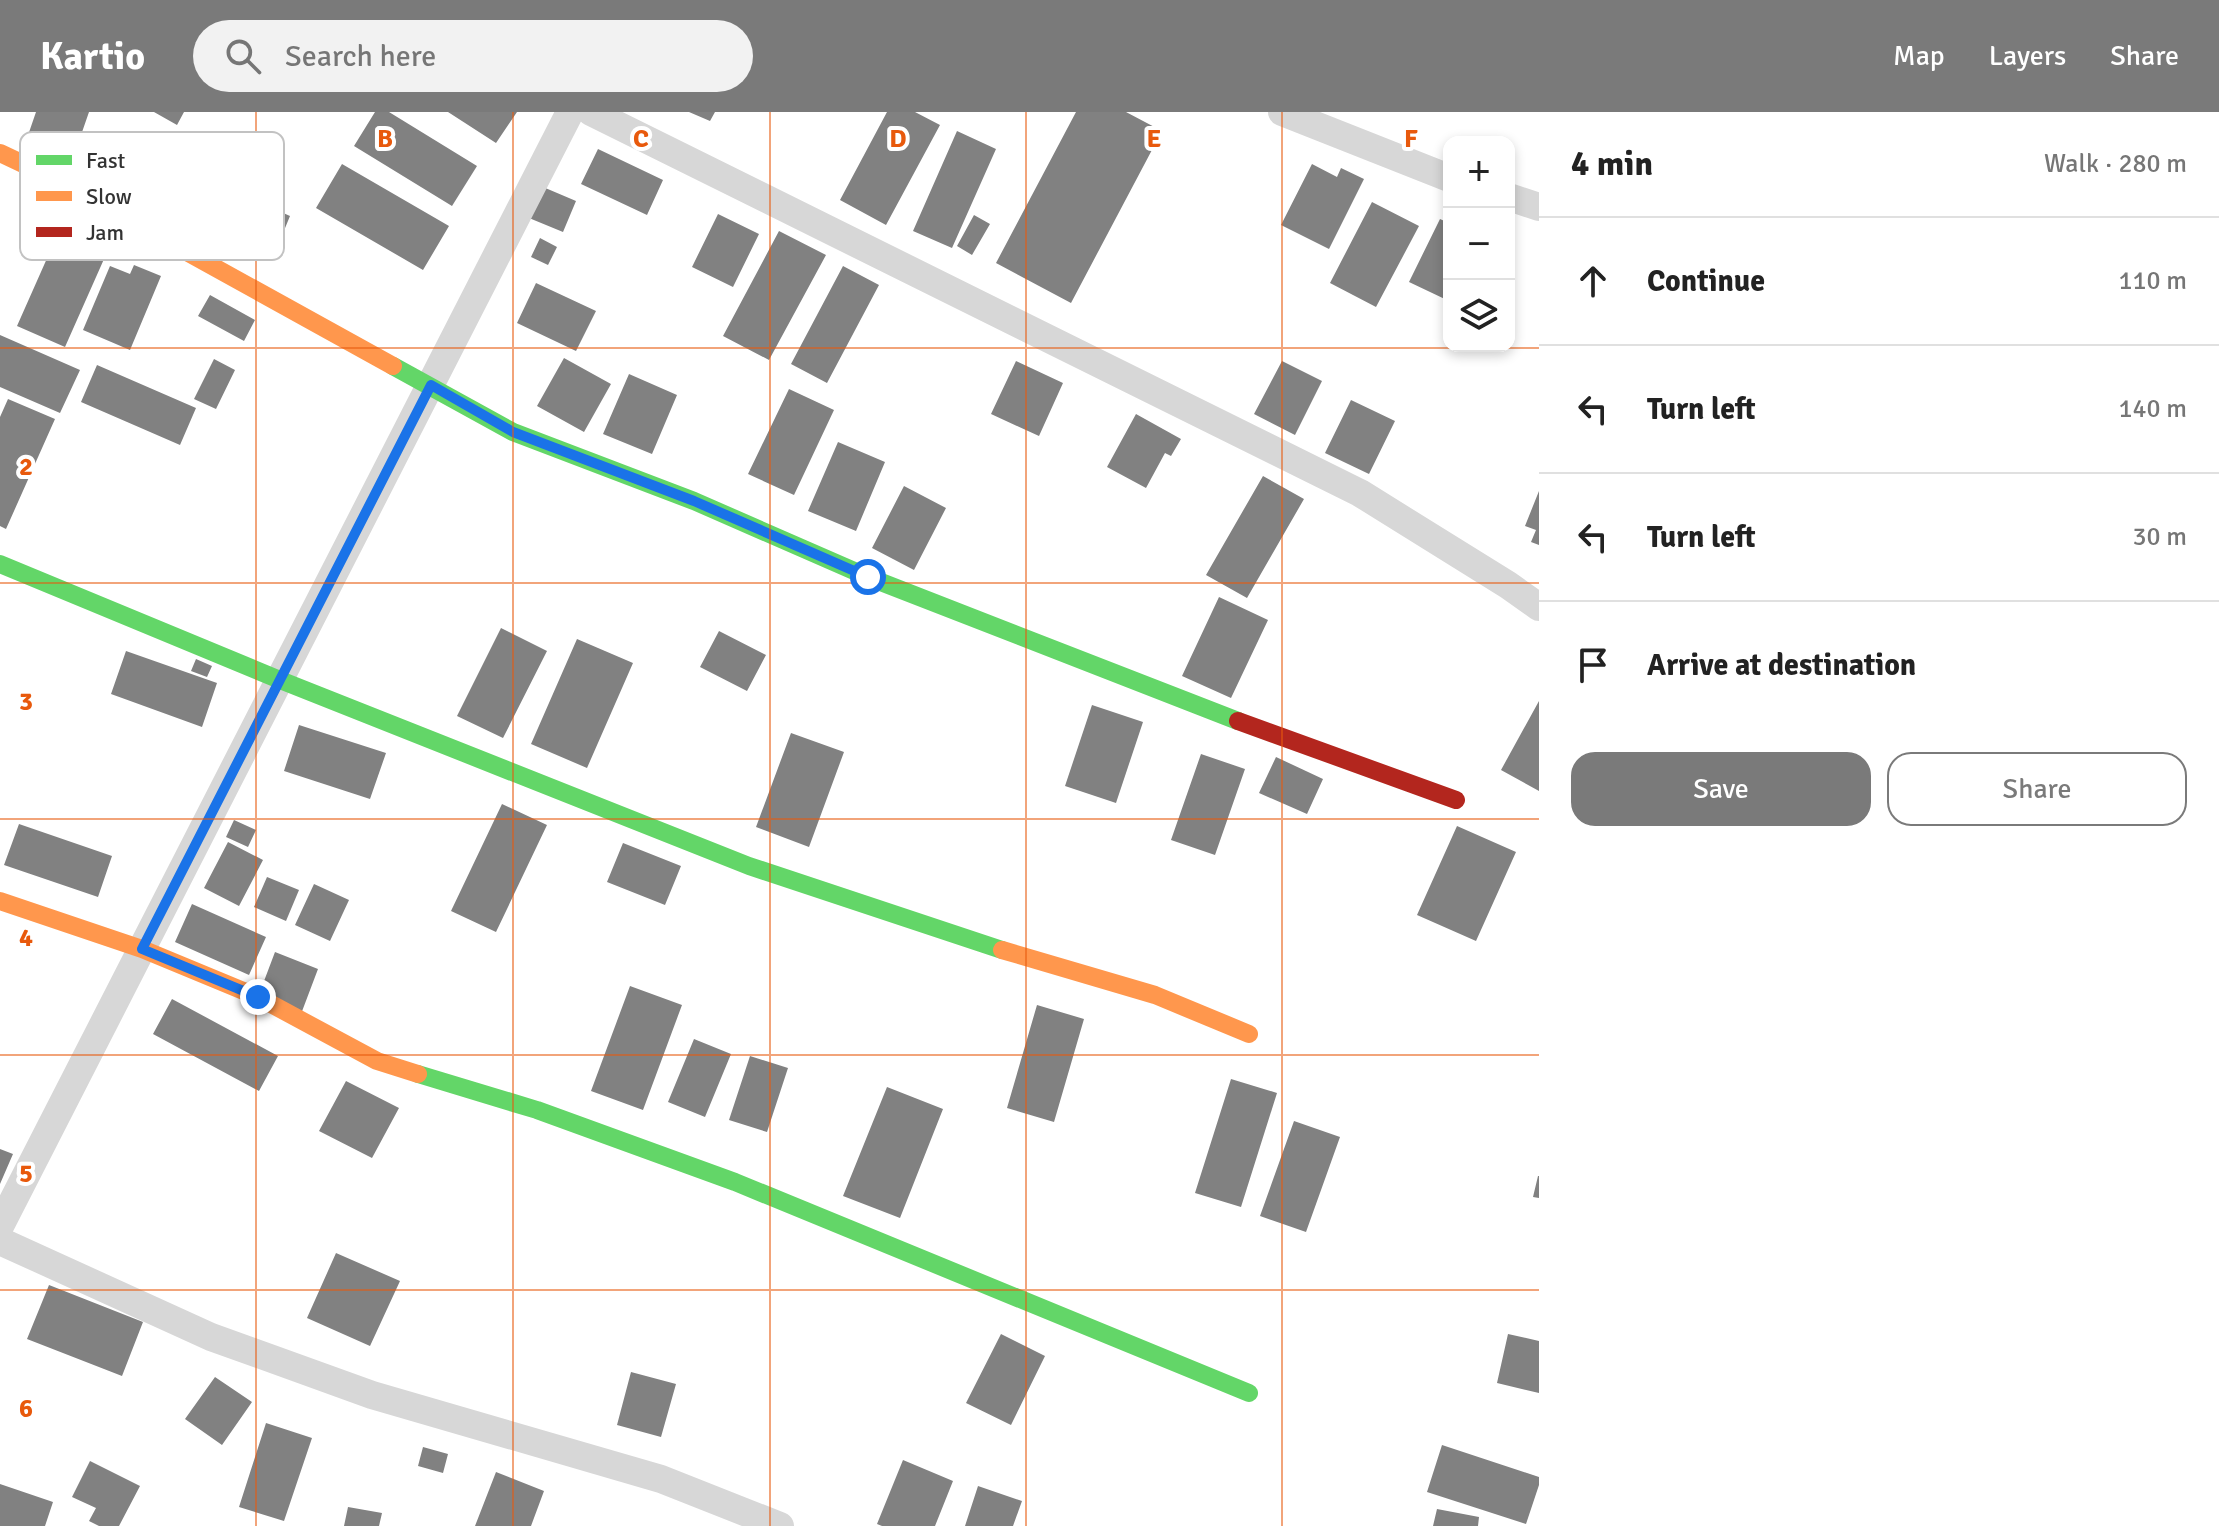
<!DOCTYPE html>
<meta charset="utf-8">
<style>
:root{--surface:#fff;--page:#f2f2f2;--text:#222;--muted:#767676;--line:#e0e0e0;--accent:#7a7a7a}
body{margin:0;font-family:Signika,sans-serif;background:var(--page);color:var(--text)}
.controls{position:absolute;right:24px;top:24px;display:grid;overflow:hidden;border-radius:16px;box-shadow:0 4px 12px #0003}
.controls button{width:72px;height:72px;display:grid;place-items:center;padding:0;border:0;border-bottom:2px solid var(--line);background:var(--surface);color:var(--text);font:40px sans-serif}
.stop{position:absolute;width:24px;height:24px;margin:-18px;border:6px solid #1a73e8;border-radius:50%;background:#fff}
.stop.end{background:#1a73e8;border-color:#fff;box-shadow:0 2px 8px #0008}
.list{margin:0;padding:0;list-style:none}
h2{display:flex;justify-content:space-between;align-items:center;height:104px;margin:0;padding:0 32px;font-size:34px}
h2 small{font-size:26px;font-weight:400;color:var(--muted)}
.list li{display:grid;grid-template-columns:52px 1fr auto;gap:24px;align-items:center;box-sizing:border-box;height:128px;padding:0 32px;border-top:2px solid var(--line)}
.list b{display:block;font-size:30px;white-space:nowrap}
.list em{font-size:26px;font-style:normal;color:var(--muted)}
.actions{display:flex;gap:16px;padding:24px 32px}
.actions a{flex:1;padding:18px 0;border:2px solid var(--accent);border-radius:24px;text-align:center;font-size:28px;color:var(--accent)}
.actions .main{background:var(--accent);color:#fff}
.icon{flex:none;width:44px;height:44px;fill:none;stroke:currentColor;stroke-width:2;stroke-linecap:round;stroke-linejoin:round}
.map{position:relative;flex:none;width:1539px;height:1414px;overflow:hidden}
header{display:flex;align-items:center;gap:48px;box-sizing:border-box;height:112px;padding:0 40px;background:var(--accent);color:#fff}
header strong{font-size:38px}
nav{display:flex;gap:44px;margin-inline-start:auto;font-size:28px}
.search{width:560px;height:72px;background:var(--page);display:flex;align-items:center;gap:20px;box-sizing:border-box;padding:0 28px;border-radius:44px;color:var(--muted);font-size:30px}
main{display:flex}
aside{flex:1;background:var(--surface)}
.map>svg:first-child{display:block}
</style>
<header>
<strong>Kartio</strong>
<div class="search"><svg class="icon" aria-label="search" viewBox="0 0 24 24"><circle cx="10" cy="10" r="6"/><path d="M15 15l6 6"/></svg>Search here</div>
<nav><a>Map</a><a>Layers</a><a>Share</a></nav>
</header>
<main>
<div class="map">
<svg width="1539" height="1414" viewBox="0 0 1539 1414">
<rect width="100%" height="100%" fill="#fff"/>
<path fill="#818181" d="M 36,0 L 89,0 L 72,49 L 25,32 Z
M 154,0 L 184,0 L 177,13 Z
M 375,0 L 389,0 L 477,54 L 452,94 L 354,34 Z
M 448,0 L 517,0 L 496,31 Z
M 689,0 L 715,0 L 710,9 Z
M 887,0 L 915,0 L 940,13 L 886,113 L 840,88 Z
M 1076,0 L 1126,0 L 1162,19 L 1071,191 L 996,151 Z
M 957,19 L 996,37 L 952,136 L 913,119 Z
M 598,37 L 663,68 L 647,103 L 581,72 Z
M 342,52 L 449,114 L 423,158 L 316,96 Z
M 1312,52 L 1337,65 L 1341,56 L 1364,67 L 1329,137 L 1281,113 Z
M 543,75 L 576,89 L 563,120 L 529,106 Z
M 238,81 L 290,104 L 276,138 L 223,115 Z
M 1372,90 L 1419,114 L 1376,195 L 1330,171 Z
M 718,102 L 759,122 L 733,175 L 692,155 Z
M 974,103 L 990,112 L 972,143 L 957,134 Z
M 1440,107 L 1449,111 L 1449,189 L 1409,170 Z
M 64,108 L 112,129 L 65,235 L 17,214 Z
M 779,119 L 826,143 L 769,248 L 723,224 Z
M 540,126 L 557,135 L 548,153 L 531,145 Z
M 134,153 L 161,164 L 130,238 L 83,218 L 110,154 L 130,162 Z
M 843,154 L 879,173 L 827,271 L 791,252 Z
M 536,171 L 596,199 L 576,239 L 517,211 Z
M 210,183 L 255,208 L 244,229 L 198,204 Z
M 0,223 L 80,258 L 60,301 L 0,275 Z
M 564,246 L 611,272 L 584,320 L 537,294 Z
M 214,247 L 235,258 L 216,297 L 194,287 Z
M 1016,249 L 1063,271 L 1039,324 L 991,302 Z
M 1282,249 L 1322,269 L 1295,323 L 1254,302 Z
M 97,253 L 196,296 L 180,333 L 81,290 Z
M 629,262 L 677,283 L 652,342 L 603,322 Z
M 789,277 L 834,298 L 794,383 L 748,362 Z
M 8,287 L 55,307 L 6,417 L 0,414 L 0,305 Z
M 1351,288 L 1395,309 L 1369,362 L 1325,341 Z
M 1136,302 L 1181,327 L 1171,344 L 1165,341 L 1146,376 L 1107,355 Z
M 838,330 L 885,350 L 856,419 L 808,399 Z
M 1263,364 L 1304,387 L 1247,486 L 1206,463 Z
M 904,374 L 946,396 L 914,458 L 872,436 Z
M 1539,379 L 1539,433 L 1531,430 L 1536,418 L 1525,414 Z
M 1219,485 L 1268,508 L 1231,586 L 1182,564 Z
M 501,516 L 547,539 L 503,626 L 457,604 Z
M 719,519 L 766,543 L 747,579 L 700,555 Z
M 577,527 L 633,551 L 587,656 L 531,632 Z
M 126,539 L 217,571 L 202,615 L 111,582 Z
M 196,547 L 212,554 L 207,565 L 191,559 Z
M 1539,589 L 1539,679 L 1501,658 Z
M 1092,593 L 1143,610 L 1116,691 L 1065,674 Z
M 299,613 L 386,641 L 370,687 L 284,659 Z
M 791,621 L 844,640 L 809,735 L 756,715 Z
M 1201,642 L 1245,657 L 1215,743 L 1171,728 Z
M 1276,645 L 1323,667 L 1307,702 L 1259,681 Z
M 502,692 L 547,713 L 496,820 L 451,799 Z
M 234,708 L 256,718 L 248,735 L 226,725 Z
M 19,712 L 112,744 L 98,785 L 4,753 Z
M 1457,714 L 1516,740 L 1476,829 L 1417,803 Z
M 228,730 L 263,748 L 239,794 L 204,776 Z
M 623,731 L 681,754 L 665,793 L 607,770 Z
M 267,765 L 299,778 L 286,809 L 254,795 Z
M 314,772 L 349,788 L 330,829 L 295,813 Z
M 192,792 L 266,825 L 249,863 L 175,830 Z
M 275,840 L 318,857 L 301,902 L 258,885 Z
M 630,874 L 682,893 L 643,998 L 591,979 Z
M 172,887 L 278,944 L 259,979 L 153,922 Z
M 1037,893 L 1084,907 L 1054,1010 L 1007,996 Z
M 694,927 L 731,942 L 705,1005 L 668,990 Z
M 750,944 L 788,956 L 767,1020 L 729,1008 Z
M 1231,967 L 1277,981 L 1241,1095 L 1195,1081 Z
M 346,969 L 399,996 L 372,1046 L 319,1019 Z
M 887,975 L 943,997 L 900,1106 L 843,1084 Z
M 1294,1009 L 1340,1025 L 1306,1120 L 1260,1104 Z
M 0,1037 L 13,1042 L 0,1072 Z
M 1538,1064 L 1539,1064 L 1539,1086 L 1533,1085 Z
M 336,1141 L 400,1169 L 370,1234 L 307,1206 Z
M 49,1173 L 143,1210 L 122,1264 L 27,1227 Z
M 1001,1222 L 1045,1244 L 1011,1313 L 966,1291 Z
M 1508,1222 L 1539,1229 L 1539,1281 L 1497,1271 Z
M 631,1260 L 676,1272 L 661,1325 L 617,1313 Z
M 215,1265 L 252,1290 L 222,1333 L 185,1307 Z
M 266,1311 L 312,1326 L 284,1409 L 239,1395 Z
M 1442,1333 L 1539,1365 L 1539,1373 L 1526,1412 L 1427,1380 Z
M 423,1335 L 448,1342 L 443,1361 L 418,1354 Z
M 903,1348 L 953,1369 L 935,1414 L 882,1414 L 877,1412 Z
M 90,1349 L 140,1374 L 119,1414 L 99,1414 L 89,1409 L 96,1396 L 72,1385 Z
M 496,1360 L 544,1379 L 531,1414 L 475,1414 Z
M 0,1372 L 53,1390 L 45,1414 L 0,1414 Z
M 978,1374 L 1022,1389 L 1013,1414 L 965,1414 Z
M 348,1395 L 382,1401 L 379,1414 L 344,1414 Z
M 1437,1397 L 1479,1405 L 1478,1414 L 1433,1414 Z"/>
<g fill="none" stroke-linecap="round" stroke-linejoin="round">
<path stroke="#d7d7d7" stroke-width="28" d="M 591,0 L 1360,381 L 1508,473 L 1539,495
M 1282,0 L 1449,66
M 1509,85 L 1539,95
M 0,1114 L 570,0
M 0,1129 L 211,1225 L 372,1283 L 661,1367 L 780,1414"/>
<path stroke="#63d668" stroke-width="18" d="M 393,254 L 513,320 L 694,389 L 868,465 L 1238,609
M 0,452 L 280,568 L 749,754 L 1002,838
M 418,962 L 537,998 L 735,1070 L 1249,1281"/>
<path stroke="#ff974d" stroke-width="18" d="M 0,41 L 53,66 L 393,254
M 0,789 L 142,837 L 258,885 L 377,949 L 418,962
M 1002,838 L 1155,883 L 1249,922"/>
<path stroke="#b3261e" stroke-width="18" d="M 1238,609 L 1456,688"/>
</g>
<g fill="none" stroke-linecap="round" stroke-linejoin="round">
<path stroke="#1a73e8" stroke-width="10" d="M 258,885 L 142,837 L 431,273 L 513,320 L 694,389 L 868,465"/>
</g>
<path fill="none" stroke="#e8590c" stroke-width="2" stroke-opacity="0.55" d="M 256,0 L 256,1414M 513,0 L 513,1414M 770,0 L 770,1414M 1026,0 L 1026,1414M 1282,0 L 1282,1414M 0,236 L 1539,236M 0,471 L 1539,471M 0,707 L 1539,707M 0,943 L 1539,943M 0,1178 L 1539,1178"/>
<rect x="20" y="20" width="264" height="128" rx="12" fill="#fff" stroke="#c2c2c2" stroke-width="2"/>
<rect x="36" y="43" width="36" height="10" fill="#63d668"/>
<rect x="36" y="79" width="36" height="10" fill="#ff974d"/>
<rect x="36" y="115" width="36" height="10" fill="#b3261e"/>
<g font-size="22" fill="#333">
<text x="86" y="56">Fast</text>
<text x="86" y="92">Slow</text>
<text x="86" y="128">Jam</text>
</g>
<g font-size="26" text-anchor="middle" font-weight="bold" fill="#e8590c" stroke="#fff" stroke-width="8" stroke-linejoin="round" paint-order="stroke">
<text x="385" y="35">B</text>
<text x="641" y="35">C</text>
<text x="898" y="35">D</text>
<text x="1154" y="35">E</text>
<text x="1411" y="35">F</text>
<text x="26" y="363">2</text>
<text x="26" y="598">3</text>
<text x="26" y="834">4</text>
<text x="26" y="1070">5</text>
<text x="26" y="1305">6</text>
</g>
</svg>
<div class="controls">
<button>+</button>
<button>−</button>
<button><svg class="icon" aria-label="layers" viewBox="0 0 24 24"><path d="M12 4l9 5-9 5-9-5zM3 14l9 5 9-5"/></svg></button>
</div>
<div class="stop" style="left:868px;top:465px"></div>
<div class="stop end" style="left:258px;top:885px"></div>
</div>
<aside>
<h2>4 min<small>Walk · 280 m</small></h2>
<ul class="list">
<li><svg class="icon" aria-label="ahead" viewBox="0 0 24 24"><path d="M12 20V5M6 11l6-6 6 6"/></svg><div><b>Continue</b></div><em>110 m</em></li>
<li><svg class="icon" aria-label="left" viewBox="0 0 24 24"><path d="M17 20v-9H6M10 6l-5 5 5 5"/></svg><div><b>Turn left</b></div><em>140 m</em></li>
<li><svg class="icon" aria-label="left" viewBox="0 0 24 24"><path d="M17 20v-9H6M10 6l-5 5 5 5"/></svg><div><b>Turn left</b></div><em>30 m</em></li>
<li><svg class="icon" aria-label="arrive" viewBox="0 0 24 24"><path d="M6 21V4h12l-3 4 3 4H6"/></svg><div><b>Arrive at destination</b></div></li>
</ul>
<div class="actions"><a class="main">Save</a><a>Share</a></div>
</aside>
</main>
